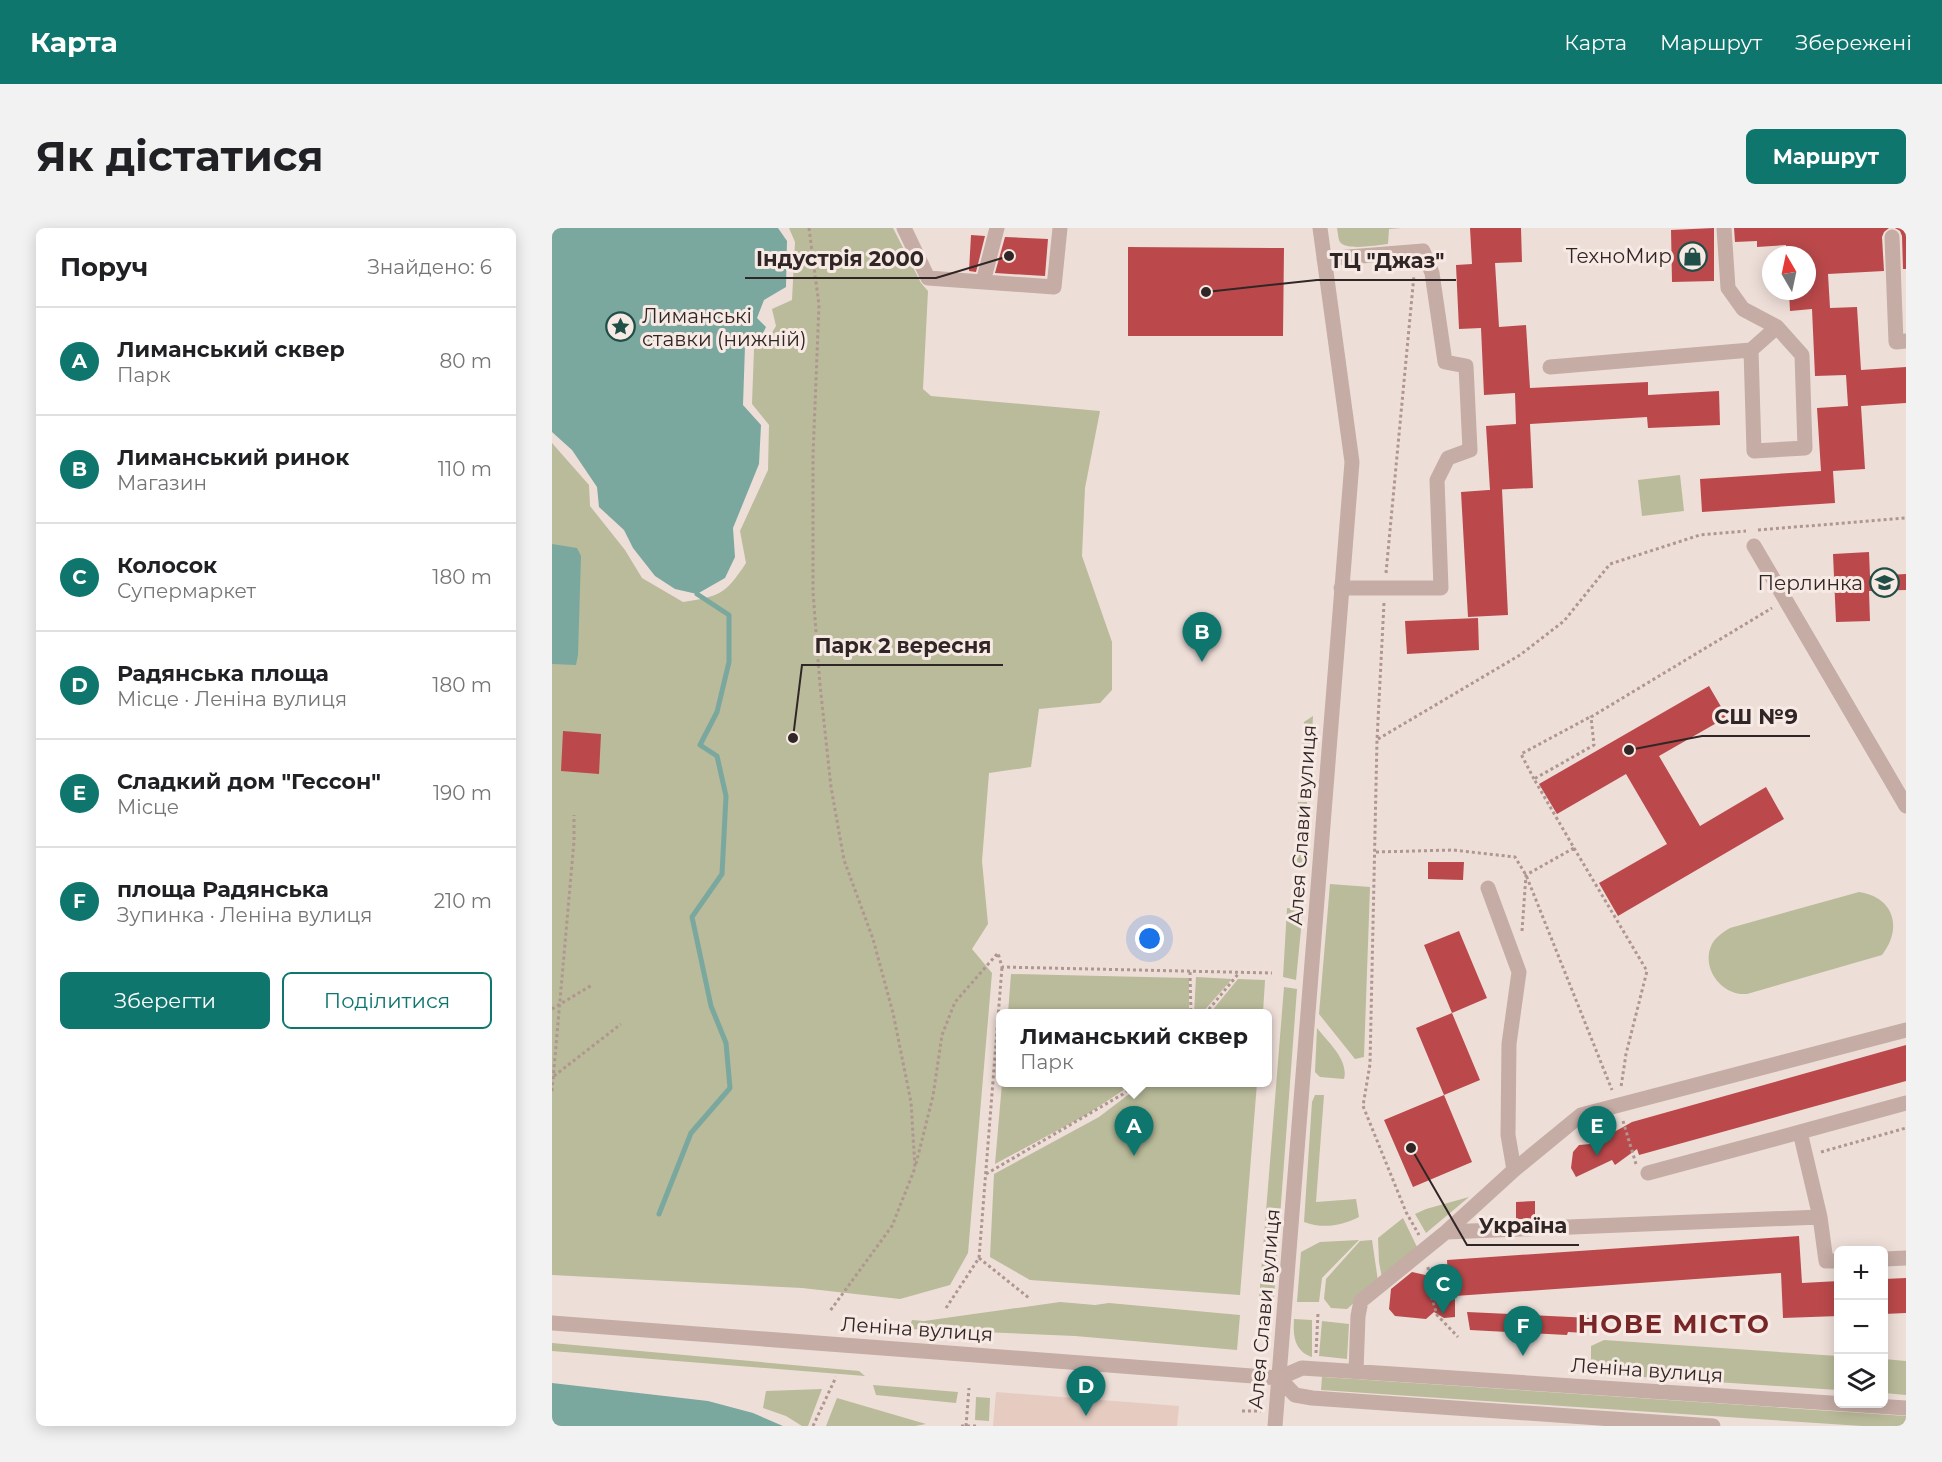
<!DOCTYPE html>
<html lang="uk">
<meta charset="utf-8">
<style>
:root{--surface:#fff;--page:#f2f2f2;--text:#202124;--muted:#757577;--line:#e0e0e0;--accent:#0f766e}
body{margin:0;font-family:Montserrat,sans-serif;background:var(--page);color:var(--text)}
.controls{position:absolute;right:18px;bottom:18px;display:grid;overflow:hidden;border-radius:9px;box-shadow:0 3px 15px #0003}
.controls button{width:54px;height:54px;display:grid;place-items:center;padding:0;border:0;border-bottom:2px solid var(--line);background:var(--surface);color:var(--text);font:30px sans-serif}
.compass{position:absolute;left:1210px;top:18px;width:54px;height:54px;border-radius:50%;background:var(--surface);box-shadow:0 3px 15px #0003;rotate:351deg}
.you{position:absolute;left:598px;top:711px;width:21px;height:21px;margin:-15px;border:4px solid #fff;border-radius:50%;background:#1a73e8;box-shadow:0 0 0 9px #1a73e833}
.badge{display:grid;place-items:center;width:39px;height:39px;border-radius:50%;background:var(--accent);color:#fff;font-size:20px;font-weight:700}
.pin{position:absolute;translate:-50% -50px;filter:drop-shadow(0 2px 3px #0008)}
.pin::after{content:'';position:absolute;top:32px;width:21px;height:18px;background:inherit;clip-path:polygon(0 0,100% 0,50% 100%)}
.popup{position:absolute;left:444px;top:781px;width:276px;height:78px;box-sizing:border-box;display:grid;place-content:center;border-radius:9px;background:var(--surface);filter:drop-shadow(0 2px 4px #0005);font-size:20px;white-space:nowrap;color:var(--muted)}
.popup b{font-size:22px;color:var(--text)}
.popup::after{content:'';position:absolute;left:50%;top:100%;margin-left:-12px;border:12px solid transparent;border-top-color:var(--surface)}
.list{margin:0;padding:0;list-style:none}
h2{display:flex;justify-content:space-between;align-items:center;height:78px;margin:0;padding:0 24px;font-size:26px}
h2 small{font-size:20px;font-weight:400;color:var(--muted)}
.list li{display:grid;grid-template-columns:39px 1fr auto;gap:18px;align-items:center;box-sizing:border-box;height:108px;padding:0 24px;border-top:2px solid var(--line)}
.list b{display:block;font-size:22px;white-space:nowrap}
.list p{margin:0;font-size:20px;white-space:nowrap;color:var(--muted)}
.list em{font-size:20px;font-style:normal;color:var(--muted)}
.actions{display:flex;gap:12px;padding:18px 24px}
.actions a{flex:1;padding:14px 0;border:2px solid var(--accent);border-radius:9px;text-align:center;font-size:21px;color:var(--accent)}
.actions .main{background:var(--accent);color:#fff}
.icon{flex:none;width:33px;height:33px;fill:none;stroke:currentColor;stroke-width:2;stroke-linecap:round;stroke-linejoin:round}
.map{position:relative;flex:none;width:1354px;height:1198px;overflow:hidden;border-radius:9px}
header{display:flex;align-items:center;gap:36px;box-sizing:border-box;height:84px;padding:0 30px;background:var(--accent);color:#fff}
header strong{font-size:28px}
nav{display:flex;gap:33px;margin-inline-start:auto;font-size:21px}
.intro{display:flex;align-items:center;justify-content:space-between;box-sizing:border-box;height:144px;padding:0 36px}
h1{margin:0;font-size:42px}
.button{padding:15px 27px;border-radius:9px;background:var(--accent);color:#fff;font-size:21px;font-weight:700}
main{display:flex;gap:36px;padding:0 36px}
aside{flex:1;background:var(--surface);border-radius:9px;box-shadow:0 3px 15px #0003}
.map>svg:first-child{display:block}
</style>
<header>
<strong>Карта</strong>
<nav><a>Карта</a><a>Маршрут</a><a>Збережені</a></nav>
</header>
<div class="intro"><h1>Як дістатися</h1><a class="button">Маршрут</a></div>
<main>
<aside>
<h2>Поруч<small>Знайдено: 6</small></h2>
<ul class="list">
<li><span class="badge">A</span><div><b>Лиманський сквер</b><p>Парк</p></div><em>80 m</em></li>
<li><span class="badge">B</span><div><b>Лиманський ринок</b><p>Магазин</p></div><em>110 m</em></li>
<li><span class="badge">C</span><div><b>Колосок</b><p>Супермаркет</p></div><em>180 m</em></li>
<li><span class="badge">D</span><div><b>Радянська площа</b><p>Місце · Леніна вулиця</p></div><em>180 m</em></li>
<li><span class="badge">E</span><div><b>Сладкий дом &quot;Гессон&quot;</b><p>Місце</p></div><em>190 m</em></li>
<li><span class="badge">F</span><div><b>площа Радянська</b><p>Зупинка · Леніна вулиця</p></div><em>210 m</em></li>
</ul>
<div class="actions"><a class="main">Зберегти</a><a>Поділитися</a></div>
</aside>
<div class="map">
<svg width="1354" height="1198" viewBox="0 0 1354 1198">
<rect width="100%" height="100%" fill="#eeded8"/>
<path fill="#b9bb9a" d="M 237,0 L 341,0 L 369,55 L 376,63 L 371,161 L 379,168 L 548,183 L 533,260 L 530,328 L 560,414 L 560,462 L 548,475 L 487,481 L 479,539 L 437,545 L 430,633 L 436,696 L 420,721 L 440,745 L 416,1025 L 398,1057 L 348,1071 L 250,1060 L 0,1047 L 0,215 L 37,257 L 38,278 L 73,322 L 90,350 L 131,374 C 168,368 173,367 194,335 L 188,303 L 216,242 L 217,197 L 200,176 L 202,121 L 212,118 L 224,98 L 220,81 L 240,72 L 243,14 Z
M 785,0 L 850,0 L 837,1 L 836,16 C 825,17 794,23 788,14 C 786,11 786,4 785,0 Z
M 1128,247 L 1132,283 L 1090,288 L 1086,252 Z
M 761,488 L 759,522 L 750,521 L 752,494 Z
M 746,574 L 755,574 L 752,606 L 744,605 Z
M 744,609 L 752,609 L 750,641 L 741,640 Z
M 778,656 L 818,659 L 812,829 L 803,831 L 767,786 Z
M 1307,664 C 1342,669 1351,700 1330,727 L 1195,766 C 1170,768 1148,740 1160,716 C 1164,709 1171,704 1178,700 Z
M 735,680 L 751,681 L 744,752 L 731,749 Z
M 459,746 L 637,750 L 637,785 L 456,785 Z
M 644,749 L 680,751 L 650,785 L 642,785 Z
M 686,751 L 713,752 L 711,785 L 658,785 Z
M 732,759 L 745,761 L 722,1069 L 707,1071 Z
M 765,800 C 776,814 797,832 792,851 L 768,849 L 763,844 Z
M 593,854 L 705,855 L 688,1067 L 478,1052 L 438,1029 L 442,946 L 547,889 Z
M 450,855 L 450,854 L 582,855 L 534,887 L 443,936 Z
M 763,867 L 772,867 L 764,974 L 804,971 L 807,989 C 789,998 771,1001 752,994 L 760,874 Z
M 917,969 L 874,1005 L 863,986 L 874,981 Z
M 851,990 L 865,1019 L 830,1050 L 827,1034 L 826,1010 Z
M 807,1012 L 770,1050 L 767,1074 L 745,1074 L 749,1024 L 768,1014 Z
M 820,1012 L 826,1053 L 795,1081 L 779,1080 L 772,1071 L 774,1051 L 808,1013 Z
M 508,1074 L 543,1077 L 557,1075 L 688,1087 L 685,1122 L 523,1108 L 357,1101 L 360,1092 L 372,1093 Z
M 742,1091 L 760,1092 L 760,1129 C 742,1123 741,1107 742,1091 Z
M 770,1093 L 797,1096 L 795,1131 L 767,1128 Z
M 1052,1112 L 1286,1128 L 1286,1162 L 1044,1146 L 1039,1134 L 1039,1118 Z
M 0,1115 L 307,1143 L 313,1148 L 0,1123 Z
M 1332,1131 L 1354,1133 L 1354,1167 L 1332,1165 Z
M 770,1149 L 1354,1188 L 1354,1198 L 1310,1198 L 769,1162 Z
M 321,1157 L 406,1164 L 404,1175 L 324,1167 Z
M 270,1161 L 256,1198 L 250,1198 L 234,1188 L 211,1180 L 214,1163 Z
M 424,1169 L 438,1170 L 437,1193 L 423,1192 Z
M 285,1170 L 374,1196 L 363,1198 L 274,1198 Z"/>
<path fill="#e5cbc0" d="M 444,1164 L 627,1178 L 625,1198 L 441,1198 Z"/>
<path fill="#7aa89f" d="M 0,0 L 226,0 L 235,13 L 234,59 L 212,72 L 205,90 L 214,99 L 209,109 L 193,118 L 191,177 L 209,197 L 207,236 L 181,300 L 183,329 L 173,350 L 145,366 L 123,361 L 103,348 L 81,320 L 72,302 L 47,279 L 45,259 L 20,222 L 0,204 Z
M 0,316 L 25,320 L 29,328 L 26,427 L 24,437 L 0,436 Z
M 0,1155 L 156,1173 L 201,1185 L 231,1198 L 0,1198 Z"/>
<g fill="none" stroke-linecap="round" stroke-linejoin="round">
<path stroke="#7aa89f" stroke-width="5" d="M 107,986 L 139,905 L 178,860 L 174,815 L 159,778 L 140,689 L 170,646 L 174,568 L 165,528 L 148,517 L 165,484 L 177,434 L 177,387 L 145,366"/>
</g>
<path fill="#bb494b" d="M 918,0 L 969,0 L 970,34 L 943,35 L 947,99 L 974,97 L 978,160 L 1096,154 L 1096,167 L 1167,163 L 1168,197 L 1096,200 L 1095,189 L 978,196 L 981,260 L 938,262 L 934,198 L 964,196 L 963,165 L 932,167 L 929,100 L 907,101 L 904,37 L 920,36 Z
M 1162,0 L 1162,53 L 1120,54 L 1119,2 Z
M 1182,0 L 1337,0 L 1332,4 L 1330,9 L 1332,43 L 1276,46 L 1278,80 L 1305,79 L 1309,142 L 1354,139 L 1354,175 L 1309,178 L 1313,241 L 1281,243 L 1283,275 L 1150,284 L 1148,251 L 1269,243 L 1265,180 L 1296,178 L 1294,147 L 1263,148 L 1260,81 L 1238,83 L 1237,63 L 1255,63 L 1255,27 L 1235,27 L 1234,17 L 1205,19 L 1205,13 L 1183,14 Z
M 1343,0 L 1354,0 L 1354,41 L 1351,41 L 1350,8 L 1348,3 Z
M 419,7 L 433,8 L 424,44 L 417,43 Z
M 453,9 L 496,11 L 493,48 L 443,45 Z
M 576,19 L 732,20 L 731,108 L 576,108 Z
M 950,261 L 956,387 L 916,389 L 909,264 Z
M 1317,324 L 1318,348 L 1354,346 L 1354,362 L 1317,363 L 1318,393 L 1284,394 L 1281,326 Z
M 926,390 L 927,422 L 855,426 L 853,393 Z
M 1157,458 L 1175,489 L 1107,528 L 1148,598 L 1214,559 L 1232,591 L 1066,688 L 1047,655 L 1115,616 L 1074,546 L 1005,586 L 987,556 Z
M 11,503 L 49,506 L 47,546 L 9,543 Z
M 876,634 L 912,634 L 911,652 L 876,651 Z
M 907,703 L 935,770 L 900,785 L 872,717 Z
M 900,785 L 928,852 L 892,867 L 864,800 Z
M 1354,817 L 1354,853 L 1087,927 L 1085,921 L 1063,937 L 1060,932 L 1024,949 L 1019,940 L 1021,924 L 1027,917 L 1038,916 L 1042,910 L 1046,913 L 1080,894 Z
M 892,867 L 920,934 L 861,959 L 832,892 Z
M 983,973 L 983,991 L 964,991 L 964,974 Z
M 1247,1008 L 1250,1055 L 1287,1053 L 1287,1088 L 1231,1090 L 1229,1045 L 903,1068 L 903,1089 L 892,1090 L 882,1084 L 874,1091 L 843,1088 L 837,1081 L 839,1061 L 860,1044 L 896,1052 L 895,1032 Z
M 1354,1050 L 1354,1085 L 1332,1086 L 1332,1051 Z
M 915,1084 L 1039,1090 L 1033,1105 L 1016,1104 L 1015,1107 L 918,1102 Z"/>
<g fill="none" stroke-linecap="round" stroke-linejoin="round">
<path stroke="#b09690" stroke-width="3" stroke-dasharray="3 3" stroke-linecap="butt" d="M 257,0 L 267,77 L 261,227 L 261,364 L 268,457 L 279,559 L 292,632 L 321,711 L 341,785 L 359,874 L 363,940 L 340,998 L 278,1083
M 1206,302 L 1354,290
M 834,345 L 862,47
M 832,375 L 825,512 L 818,836 L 811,878 L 854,984 L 867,1007
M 826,511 L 968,427 L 1012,393 L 1058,336 L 1148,307 L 1194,303
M 982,551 L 969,526 L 1038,489
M 1022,620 L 1095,743 L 1074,826 L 1069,859
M 824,624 L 901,622 L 963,629 L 974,647 L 1060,862
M 970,703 L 974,647 L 1022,620 L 982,551 L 1042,517 L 1039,489 L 1220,380
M 638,744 L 639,786
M 0,781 L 40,757
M 653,786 L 687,745
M 2,848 L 69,796
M 0,863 L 22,613 L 22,587
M 1071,893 L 1084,936
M 1269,924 L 1354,900
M 364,936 L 381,868 L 390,807 L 403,774 L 446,725 L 450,739 L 720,745
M 434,946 L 571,866 L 585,854
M 427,1030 L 477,1070
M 876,1039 L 879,1067 L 885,1087 L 906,1109
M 394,1080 L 427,1030 L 450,739
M 764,1125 L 766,1085
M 690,1183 L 709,1183
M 261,1198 L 284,1149
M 409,1198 L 425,1198
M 414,1198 L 417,1160"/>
<path stroke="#c5aca5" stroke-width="15" d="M 352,0 L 376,50 L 502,59 L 508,0
M 1172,0 L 1176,60 L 1191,81 L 1225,99 L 1250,127 L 1253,220 L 1202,223 L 1199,122 L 1225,99
M 1340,9 L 1344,114 L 1354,113
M 772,31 L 871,23 L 880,45 L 893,134 L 914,138 L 918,222 L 896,230 L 885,252 L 889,360 L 789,360
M 431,54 L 445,0
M 998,139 L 1199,122
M 1202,318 L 1354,578
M 936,660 L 967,744 L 957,816 L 956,907 L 962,942
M 1248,904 L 1354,875
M 1096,945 L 1248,904 L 1268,989
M 894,1004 L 1268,989 L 1274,1033 L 1286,1033
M 1332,1031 L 1354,1030
M 0,1095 L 727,1150 L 750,1140 L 1354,1180
M 804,1144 L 806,1088 L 809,1073 L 894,1004 L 962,942 L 1029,887 L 1354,802
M 727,1150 L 743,1167 L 760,1170 L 1161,1198
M 723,1198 L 800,234 L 768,0"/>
</g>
<defs>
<symbol id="shop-ring" viewBox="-11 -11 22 22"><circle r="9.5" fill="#f7e9e4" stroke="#1f4f46" stroke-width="1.5"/><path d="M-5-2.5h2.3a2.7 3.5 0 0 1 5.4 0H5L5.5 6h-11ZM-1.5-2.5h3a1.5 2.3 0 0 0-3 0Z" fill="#1f4f46"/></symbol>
<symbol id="sight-ring" viewBox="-11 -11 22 22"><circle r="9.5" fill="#f7e9e4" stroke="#1f4f46" stroke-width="1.5"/><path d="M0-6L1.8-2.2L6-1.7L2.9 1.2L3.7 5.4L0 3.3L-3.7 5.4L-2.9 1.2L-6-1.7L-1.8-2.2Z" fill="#1f4f46"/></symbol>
<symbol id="school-ring" viewBox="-11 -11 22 22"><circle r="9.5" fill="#f7e9e4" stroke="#1f4f46" stroke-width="1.5"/><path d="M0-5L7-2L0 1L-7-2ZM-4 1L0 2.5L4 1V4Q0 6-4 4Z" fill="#1f4f46"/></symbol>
</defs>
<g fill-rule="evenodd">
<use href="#shop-ring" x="1124" y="12" width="33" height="33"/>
<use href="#sight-ring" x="52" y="82" width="33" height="33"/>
<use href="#school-ring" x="1316" y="338" width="33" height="33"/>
</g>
<g text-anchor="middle" stroke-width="6" stroke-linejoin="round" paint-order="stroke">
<g font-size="20" fill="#312626" stroke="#f7e9e4" text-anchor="end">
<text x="1120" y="35">ТехноМир</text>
<text x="90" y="95" text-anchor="start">Лиманські<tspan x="90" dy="23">ставки (нижній)</tspan></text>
<text x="1311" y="362">Перлинка</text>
</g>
<g font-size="20" fill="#312626" stroke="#f7e9e4">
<text transform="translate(750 597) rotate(-86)" y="7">Алея Слави вулиця</text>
<text transform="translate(712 1081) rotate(-85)" y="7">Алея Слави вулиця</text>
<text transform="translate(365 1101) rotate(4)" y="7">Леніна вулиця</text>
<text transform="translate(1095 1142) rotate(4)" y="7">Леніна вулиця</text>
</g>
<g font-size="26" font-weight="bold" letter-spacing="1.5" fill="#792627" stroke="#f7e9e4">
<text x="1122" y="1105">НОВЕ МІСТО</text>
</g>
</g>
<path fill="none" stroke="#312626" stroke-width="2" d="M457 28L384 50H193M654 64L765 52H904M241 510L250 437H451M1077 522L1150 508H1258M859 920L915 1017H1027"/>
<g fill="#312626" stroke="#f7e9e4" stroke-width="2">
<circle cx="457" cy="28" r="6"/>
<circle cx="654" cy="64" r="6"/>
<circle cx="241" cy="510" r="6"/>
<circle cx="1077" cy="522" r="6"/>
<circle cx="859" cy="920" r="6"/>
</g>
<g font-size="21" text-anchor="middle" font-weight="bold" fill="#312626" stroke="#f7e9e4" stroke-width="6" stroke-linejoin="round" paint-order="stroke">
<text x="288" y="38">Індустрія 2000</text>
<text x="835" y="40">ТЦ "Джаз"</text>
<text x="351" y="425">Парк 2 вересня</text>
<text x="1204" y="496">СШ №9</text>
<text x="971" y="1005">Україна</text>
</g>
</svg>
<div class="controls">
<button>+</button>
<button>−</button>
<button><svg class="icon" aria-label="layers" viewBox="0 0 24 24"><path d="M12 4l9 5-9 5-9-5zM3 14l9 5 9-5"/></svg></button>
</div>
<svg class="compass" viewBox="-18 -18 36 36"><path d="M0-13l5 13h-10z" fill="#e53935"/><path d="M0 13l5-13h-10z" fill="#757577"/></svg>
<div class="you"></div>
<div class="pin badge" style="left:582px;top:928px">A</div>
<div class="popup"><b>Лиманський сквер</b>Парк</div>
<div class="pin badge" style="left:650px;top:434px">B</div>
<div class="pin badge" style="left:891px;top:1086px">C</div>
<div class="pin badge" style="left:534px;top:1188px">D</div>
<div class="pin badge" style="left:1045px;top:928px">E</div>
<div class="pin badge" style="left:971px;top:1128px">F</div>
</div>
</main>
